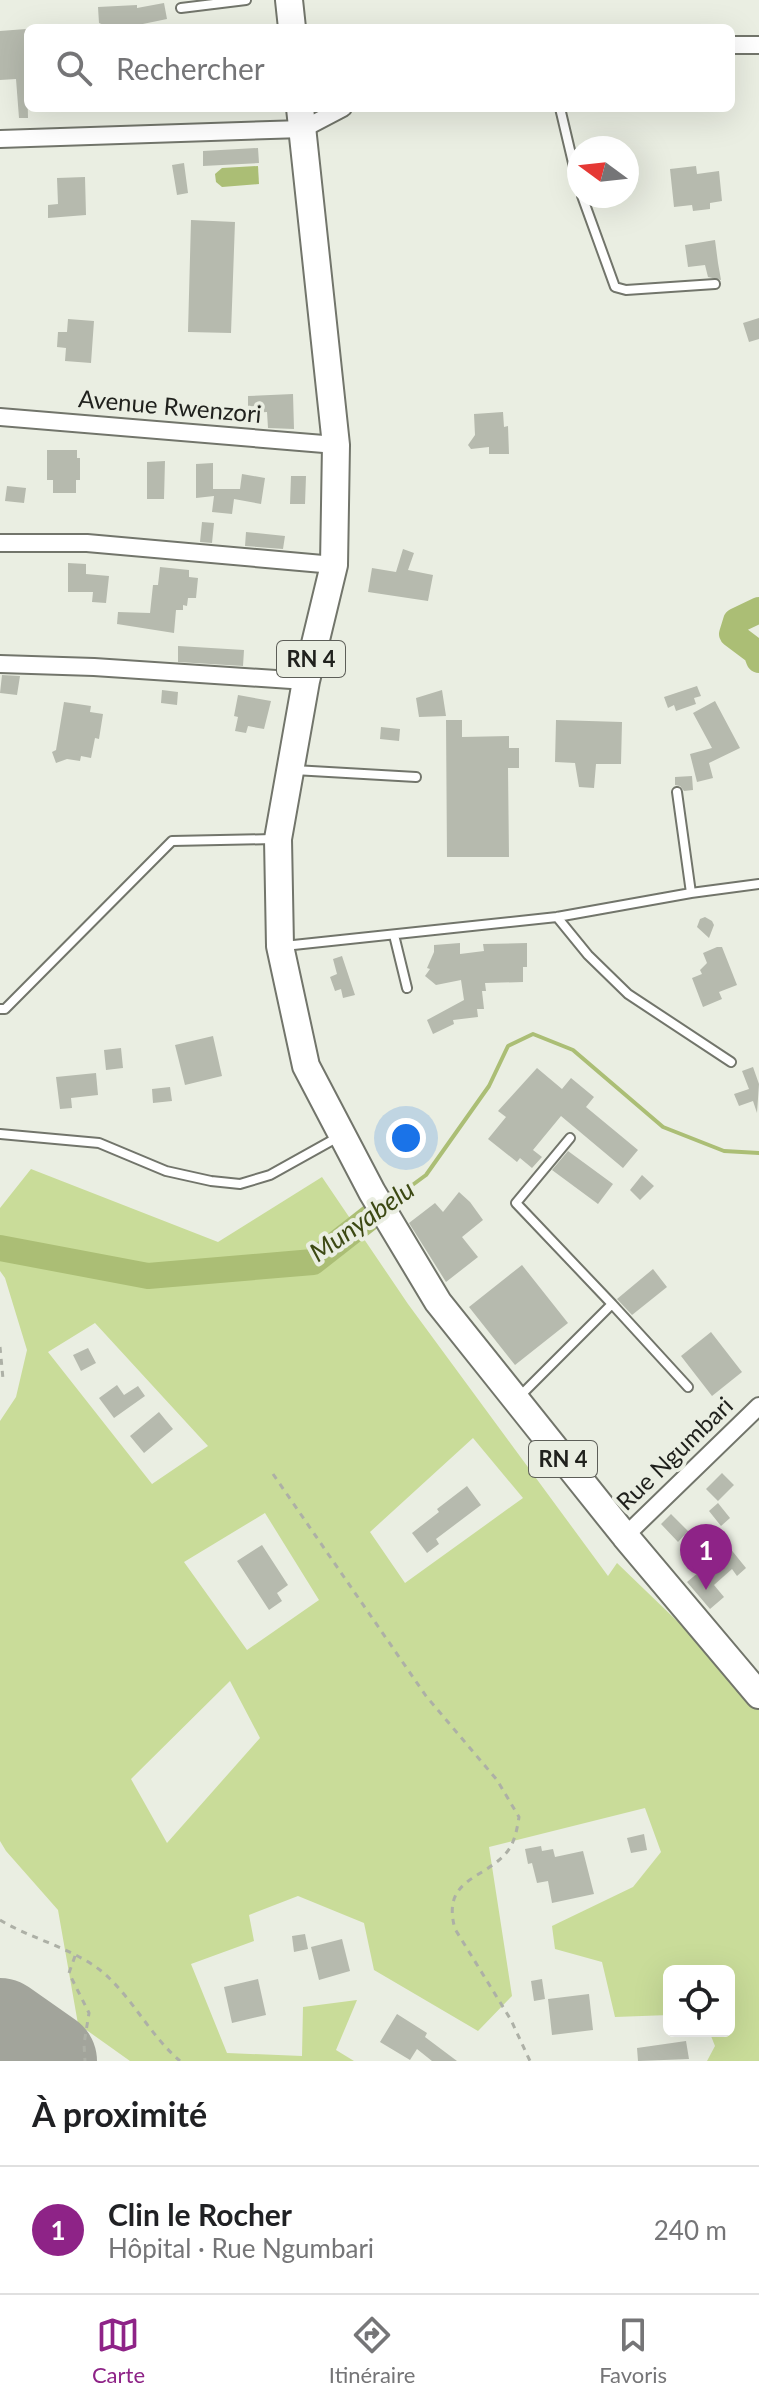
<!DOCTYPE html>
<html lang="fr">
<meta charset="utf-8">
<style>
:root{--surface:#fff;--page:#f6f6f6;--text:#202124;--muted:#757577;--line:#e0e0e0;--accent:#8e2387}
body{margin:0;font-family:Lato,sans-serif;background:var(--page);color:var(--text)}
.controls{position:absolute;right:24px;bottom:24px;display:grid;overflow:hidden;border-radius:12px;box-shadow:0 8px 32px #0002}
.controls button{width:72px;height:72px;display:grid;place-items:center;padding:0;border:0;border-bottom:2px solid var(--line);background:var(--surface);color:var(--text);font:40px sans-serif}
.compass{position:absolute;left:567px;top:136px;width:72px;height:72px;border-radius:50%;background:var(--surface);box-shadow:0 8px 32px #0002;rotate:285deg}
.you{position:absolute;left:406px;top:1138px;width:28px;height:28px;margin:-20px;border:6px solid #fff;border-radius:50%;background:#1a73e8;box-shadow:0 0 0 12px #1a73e833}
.badge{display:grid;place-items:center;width:52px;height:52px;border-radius:50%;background:var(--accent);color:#fff;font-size:26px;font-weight:700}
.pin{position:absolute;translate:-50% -66px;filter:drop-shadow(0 2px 4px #0008)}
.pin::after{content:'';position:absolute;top:42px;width:28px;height:24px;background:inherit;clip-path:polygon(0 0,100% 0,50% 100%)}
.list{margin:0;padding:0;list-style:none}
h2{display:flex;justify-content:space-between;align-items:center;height:104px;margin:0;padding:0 32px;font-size:34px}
h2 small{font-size:26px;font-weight:400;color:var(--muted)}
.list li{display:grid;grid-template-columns:52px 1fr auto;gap:24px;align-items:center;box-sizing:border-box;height:128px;padding:0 32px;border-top:2px solid var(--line)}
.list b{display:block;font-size:30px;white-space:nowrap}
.list p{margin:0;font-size:26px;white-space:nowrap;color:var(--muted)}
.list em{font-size:26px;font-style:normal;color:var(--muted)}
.icon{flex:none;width:44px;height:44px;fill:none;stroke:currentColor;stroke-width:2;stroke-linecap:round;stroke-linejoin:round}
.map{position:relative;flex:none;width:759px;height:2061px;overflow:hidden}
.search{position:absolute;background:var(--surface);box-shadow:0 8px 32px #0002;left:24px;right:24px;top:24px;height:88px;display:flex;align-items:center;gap:20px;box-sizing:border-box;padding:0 28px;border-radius:12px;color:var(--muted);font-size:30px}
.sheet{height:232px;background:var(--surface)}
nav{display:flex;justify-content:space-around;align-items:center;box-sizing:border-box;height:112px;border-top:2px solid var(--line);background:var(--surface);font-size:22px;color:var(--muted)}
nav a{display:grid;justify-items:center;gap:4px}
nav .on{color:var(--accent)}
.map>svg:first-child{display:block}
</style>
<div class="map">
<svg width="759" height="2061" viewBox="0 0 759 2061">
<rect width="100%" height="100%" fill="#eaeee2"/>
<path fill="#c9dc99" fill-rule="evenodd" d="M 31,1169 L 218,1242 L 322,1177 L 408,1304 L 608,1576 L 617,1563 L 759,1700 L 759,2061 L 707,2061 L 715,2046 L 709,2031 L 729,2031 L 729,1971 L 669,1971 L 669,2015 L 615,2017 L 602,1962 L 555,1949 L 552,1926 L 633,1887 L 661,1852 L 645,1808 L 489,1847 L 512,1996 L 478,2031 L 374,1970 L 364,1923 L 298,1896 L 249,1915 L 254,1941 L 191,1964 L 227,2053 L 302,2056 L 303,2007 L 357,2000 L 336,2050 L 354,2061 L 130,2061 L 78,2024 L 58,1910 L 6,1851 L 0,1841 L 0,1421 L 16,1397 L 27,1350 L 5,1278 L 0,1271 L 0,1208 ZM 95,1323 L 208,1446 L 152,1484 L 48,1352 ZM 473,1438 L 523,1498 L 405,1583 L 370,1532 ZM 265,1513 L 319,1600 L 247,1650 L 184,1562 ZM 230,1681 L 260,1738 L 167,1843 L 131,1779 Z"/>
<path fill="#abbe75" d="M 258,166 L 259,184 L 222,187 L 216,182 L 215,174 L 222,168 Z"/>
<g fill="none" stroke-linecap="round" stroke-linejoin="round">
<path stroke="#abbe75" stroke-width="4" d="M 388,1203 L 426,1175 L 489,1086 L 508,1046 L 533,1034 L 573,1050 L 663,1127 L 724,1151 L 759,1153"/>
<path stroke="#abbe75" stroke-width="26" d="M 759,610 L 736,621 L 732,634 L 756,652 L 759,660
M 0,1248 L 148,1276 L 313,1262 L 387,1204"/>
<path stroke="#a2a49b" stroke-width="100" d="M 0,2028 L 47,2061"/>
</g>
<path fill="#b6baae" d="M 164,3 L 167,19 L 138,25 L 138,27 L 111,28 L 99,23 L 98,7 L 137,5 L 137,8 Z
M 26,29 L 28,118 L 19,118 L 16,79 L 0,80 L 0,31 Z
M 258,148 L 259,163 L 203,166 L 203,151 Z
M 184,163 L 188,193 L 177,195 L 172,165 Z
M 696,166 L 697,174 L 719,171 L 722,201 L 710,203 L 710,209 L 693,211 L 692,205 L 674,207 L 670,169 Z
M 85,177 L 86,215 L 48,218 L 48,205 L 58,204 L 57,178 Z
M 191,220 L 235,222 L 231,333 L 188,332 Z
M 715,240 L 718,263 L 721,280 L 708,277 L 705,265 L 688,267 L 685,245 Z
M 759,318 L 759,339 L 749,342 L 743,323 Z
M 68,319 L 94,321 L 91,363 L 65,361 L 66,348 L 57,347 L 58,332 L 67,332 Z
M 293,394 L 294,429 L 268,428 L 267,412 L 248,413 L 248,396 Z
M 503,412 L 504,427 L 508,426 L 509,454 L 489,454 L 489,447 L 471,449 L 468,445 L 475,435 L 474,414 Z
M 47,450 L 77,450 L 77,458 L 80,458 L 80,480 L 76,480 L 76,493 L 53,493 L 53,480 L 47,480 Z
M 165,461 L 164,499 L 147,499 L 147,462 Z
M 213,463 L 213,489 L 240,489 L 242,474 L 265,478 L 261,504 L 234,499 L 232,514 L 212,512 L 214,496 L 196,498 L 196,464 Z
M 291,476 L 306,476 L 305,504 L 290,504 Z
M 7,486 L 26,488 L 24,503 L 5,501 Z
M 202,522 L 214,523 L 212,543 L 200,542 Z
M 246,532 L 285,536 L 283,549 L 245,546 Z
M 403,549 L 414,553 L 408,570 L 433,575 L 428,601 L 368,592 L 372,568 L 396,572 Z
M 68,563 L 86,564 L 86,574 L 109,576 L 106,603 L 92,602 L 93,592 L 68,592 Z
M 160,567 L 189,570 L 189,577 L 198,578 L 196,598 L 188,598 L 187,606 L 183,605 L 183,610 L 176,610 L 174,633 L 117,624 L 118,612 L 150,613 L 153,585 L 158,585 Z
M 178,646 L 244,650 L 243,666 L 178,662 Z
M 2,675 L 20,676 L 17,695 L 0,693 Z
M 697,686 L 701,696 L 694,698 L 696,704 L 676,711 L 674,705 L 668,708 L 664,697 Z
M 162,690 L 178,692 L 177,705 L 161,703 Z
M 442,690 L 446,716 L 419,717 L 416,698 Z
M 238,695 L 271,701 L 264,729 L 248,726 L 246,733 L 235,731 L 238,717 L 234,716 Z
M 715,701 L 740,748 L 709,763 L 713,778 L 697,782 L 690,754 L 712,748 L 693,713 Z
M 64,702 L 91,706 L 90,712 L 103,714 L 99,739 L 95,738 L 91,758 L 81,756 L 80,761 L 67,759 L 56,763 L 52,752 L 56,750 Z
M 446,720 L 462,720 L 462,737 L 509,736 L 509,748 L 519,748 L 519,768 L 508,768 L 509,857 L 447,857 Z
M 556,720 L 622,722 L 621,764 L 596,764 L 594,788 L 579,787 L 575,763 L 555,762 Z
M 381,727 L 400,729 L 399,741 L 380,739 Z
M 692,776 L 693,790 L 684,791 L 680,786 L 675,785 L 675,777 Z
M 705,917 L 712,921 L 714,925 L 709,938 L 697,927 L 700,919 Z
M 460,943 L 460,954 L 484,951 L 483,944 L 527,943 L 527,967 L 523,967 L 523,982 L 485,983 L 486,991 L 482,991 L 484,1009 L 477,1009 L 478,1017 L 453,1020 L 454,1024 L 433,1034 L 427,1020 L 464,1000 L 461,980 L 436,985 L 425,976 L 430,969 L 427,968 L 434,952 L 434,945 Z
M 717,947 L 722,947 L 737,985 L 719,992 L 722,999 L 703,1007 L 692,978 L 702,974 L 700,970 L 707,963 L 703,953 Z
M 342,956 L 355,995 L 343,998 L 341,989 L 335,991 L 330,977 L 337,974 L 333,959 Z
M 213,1036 L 222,1076 L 185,1085 L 175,1045 Z
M 121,1048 L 123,1068 L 106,1070 L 104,1050 Z
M 753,1067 L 759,1084 L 757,1113 L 753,1101 L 739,1106 L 734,1094 L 749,1089 L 742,1071 Z
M 537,1068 L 562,1089 L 571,1078 L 594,1097 L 586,1107 L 638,1150 L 623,1168 L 561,1116 L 533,1150 L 542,1157 L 532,1168 L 520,1158 L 517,1162 L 488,1139 L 506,1117 L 498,1111 Z
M 96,1073 L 98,1095 L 71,1098 L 72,1108 L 60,1109 L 56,1077 Z
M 170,1087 L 172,1101 L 153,1103 L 152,1089 Z
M 568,1151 L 613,1184 L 598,1204 L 552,1170 Z
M 642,1175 L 654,1186 L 640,1200 L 630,1190 Z
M 459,1192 L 470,1202 L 483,1220 L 462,1237 L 478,1257 L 446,1282 L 409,1223 L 435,1203 L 443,1212 Z
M 522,1265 L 568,1323 L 515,1365 L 469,1307 Z
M 653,1269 L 667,1287 L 632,1315 L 617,1299 Z
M 711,1332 L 742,1372 L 712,1396 L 681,1356 Z
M 88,1348 L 96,1363 L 81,1371 L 73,1355 Z
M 117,1385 L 124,1395 L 138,1386 L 145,1396 L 114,1418 L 99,1398 Z
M 159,1412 L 173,1429 L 144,1453 L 130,1436 Z
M 722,1473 L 734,1485 L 718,1501 L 706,1489 Z
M 467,1486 L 481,1505 L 436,1539 L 439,1544 L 427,1553 L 412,1533 L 439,1512 L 437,1509 Z
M 718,1503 L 730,1518 L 721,1526 L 709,1511 Z
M 671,1514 L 688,1531 L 678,1542 L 661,1524 Z
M 262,1545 L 288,1585 L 277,1593 L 282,1601 L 269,1610 L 237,1561 Z
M 729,1547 L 746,1568 L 737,1576 L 732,1569 L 714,1585 L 724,1597 L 710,1609 L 687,1582 Z
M 644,1834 L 647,1850 L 631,1853 L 627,1838 Z
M 541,1846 L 542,1851 L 553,1849 L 555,1857 L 583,1851 L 594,1894 L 552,1903 L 548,1881 L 537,1883 L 532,1863 L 528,1864 L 525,1849 Z
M 305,1934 L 308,1949 L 294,1952 L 292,1936 Z
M 342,1939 L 350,1971 L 319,1980 L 311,1947 Z
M 258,1979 L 266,2015 L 232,2023 L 224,1987 Z
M 542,1979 L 545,1999 L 534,2001 L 531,1981 Z
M 589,1994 L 593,2030 L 552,2035 L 548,1999 Z
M 397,2014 L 427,2033 L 425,2037 L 457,2061 L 432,2061 L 417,2049 L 410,2060 L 380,2042 Z
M 686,2041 L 689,2059 L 638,2061 L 637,2048 Z"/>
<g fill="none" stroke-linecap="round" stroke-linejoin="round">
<defs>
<path id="service" d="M 181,8 L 246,0
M 560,108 L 579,188
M 582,196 L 615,287 L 626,290 L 715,284
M 294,770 L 416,777
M 677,792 L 691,893
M 557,917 L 588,955 L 628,994 L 731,1062
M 394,935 L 407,988
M 284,946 L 557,917 L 691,893 L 759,884
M 0,1009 L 5,1009 L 172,841 L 273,839
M 0,1134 L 99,1143 L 166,1171 L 211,1181 L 240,1184 L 270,1175 L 340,1136
M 612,1304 L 688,1387
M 519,1397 L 612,1304 L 516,1203 L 570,1138"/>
<path id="minor" d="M 731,45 L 759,45
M 0,139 L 303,129 L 343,108
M 0,417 L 336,445
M 0,543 L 87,543 L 334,565
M 0,664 L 94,667 L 306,681
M 625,1536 L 759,1406"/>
<path id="trunk" d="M 289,0 L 292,28
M 300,108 L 336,445 L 334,565 L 306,681 L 278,839 L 280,946 L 306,1066 L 372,1192 L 438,1302 L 625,1536 L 759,1695"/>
</defs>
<use href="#service" stroke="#72756b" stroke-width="12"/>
<use href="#minor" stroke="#72756b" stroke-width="20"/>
<use href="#trunk" stroke="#72756b" stroke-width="30"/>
<path stroke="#adb0a6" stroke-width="3" stroke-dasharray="6 6" stroke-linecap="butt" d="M 0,1347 L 3,1379 L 0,1381
M 273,1474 L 426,1696 L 497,1780 L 519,1817 C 517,1829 515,1842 507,1852 C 484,1880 441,1878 455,1929 L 511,2020 L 530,2061
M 0,1920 C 33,1940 77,1949 106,1975 C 134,2001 151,2036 180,2061
M 75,1956 L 69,1973 L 89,2013 L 84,2044 L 85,2061"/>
<use href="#service" stroke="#fff" stroke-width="8"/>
<use href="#minor" stroke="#fff" stroke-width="16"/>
<use href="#trunk" stroke="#fff" stroke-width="26"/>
</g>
<g text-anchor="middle" stroke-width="8" stroke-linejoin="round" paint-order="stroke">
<g fill="#eaeee2" stroke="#5d5e58" stroke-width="2">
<rect x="277" y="641" width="68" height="36" rx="6"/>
<rect x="529" y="1441" width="68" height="36" rx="6"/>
</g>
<g font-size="22" font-weight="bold" fill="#20211d">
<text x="311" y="667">RN 4</text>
<text x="563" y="1467">RN 4</text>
</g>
<g font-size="24" fill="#20211d" stroke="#eaeee2">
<text transform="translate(170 407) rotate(5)" y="8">Avenue Rwenzori</text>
<text transform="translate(675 1454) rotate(-44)" y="8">Rue Ngumbari</text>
</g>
<g font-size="26" font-style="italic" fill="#3c4913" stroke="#eaeee2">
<text transform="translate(362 1221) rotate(-35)" y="9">Munyabelu</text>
</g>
</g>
</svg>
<div class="controls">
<button><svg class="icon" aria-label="locate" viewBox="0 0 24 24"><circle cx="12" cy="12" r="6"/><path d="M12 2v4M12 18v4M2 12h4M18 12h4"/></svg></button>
</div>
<svg class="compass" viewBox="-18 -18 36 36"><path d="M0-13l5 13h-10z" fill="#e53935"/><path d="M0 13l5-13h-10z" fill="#757577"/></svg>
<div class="you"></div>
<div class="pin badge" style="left:706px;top:1590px">1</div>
<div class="search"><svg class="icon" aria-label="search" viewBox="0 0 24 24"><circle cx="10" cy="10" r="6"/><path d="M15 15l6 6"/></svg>Rechercher</div>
</div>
<section class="sheet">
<h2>À proximité<small></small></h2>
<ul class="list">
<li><span class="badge">1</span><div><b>Clin le Rocher</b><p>Hôpital · Rue Ngumbari</p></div><em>240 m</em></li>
</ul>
</section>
<nav>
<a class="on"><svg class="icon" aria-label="map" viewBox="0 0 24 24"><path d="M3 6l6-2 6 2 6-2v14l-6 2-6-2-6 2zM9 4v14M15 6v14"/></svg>Carte</a>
<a><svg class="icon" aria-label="directions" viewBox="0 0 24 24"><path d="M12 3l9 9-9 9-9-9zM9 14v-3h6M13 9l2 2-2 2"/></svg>Itinéraire</a>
<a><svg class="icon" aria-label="saved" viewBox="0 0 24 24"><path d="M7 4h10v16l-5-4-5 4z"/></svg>Favoris</a>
</nav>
